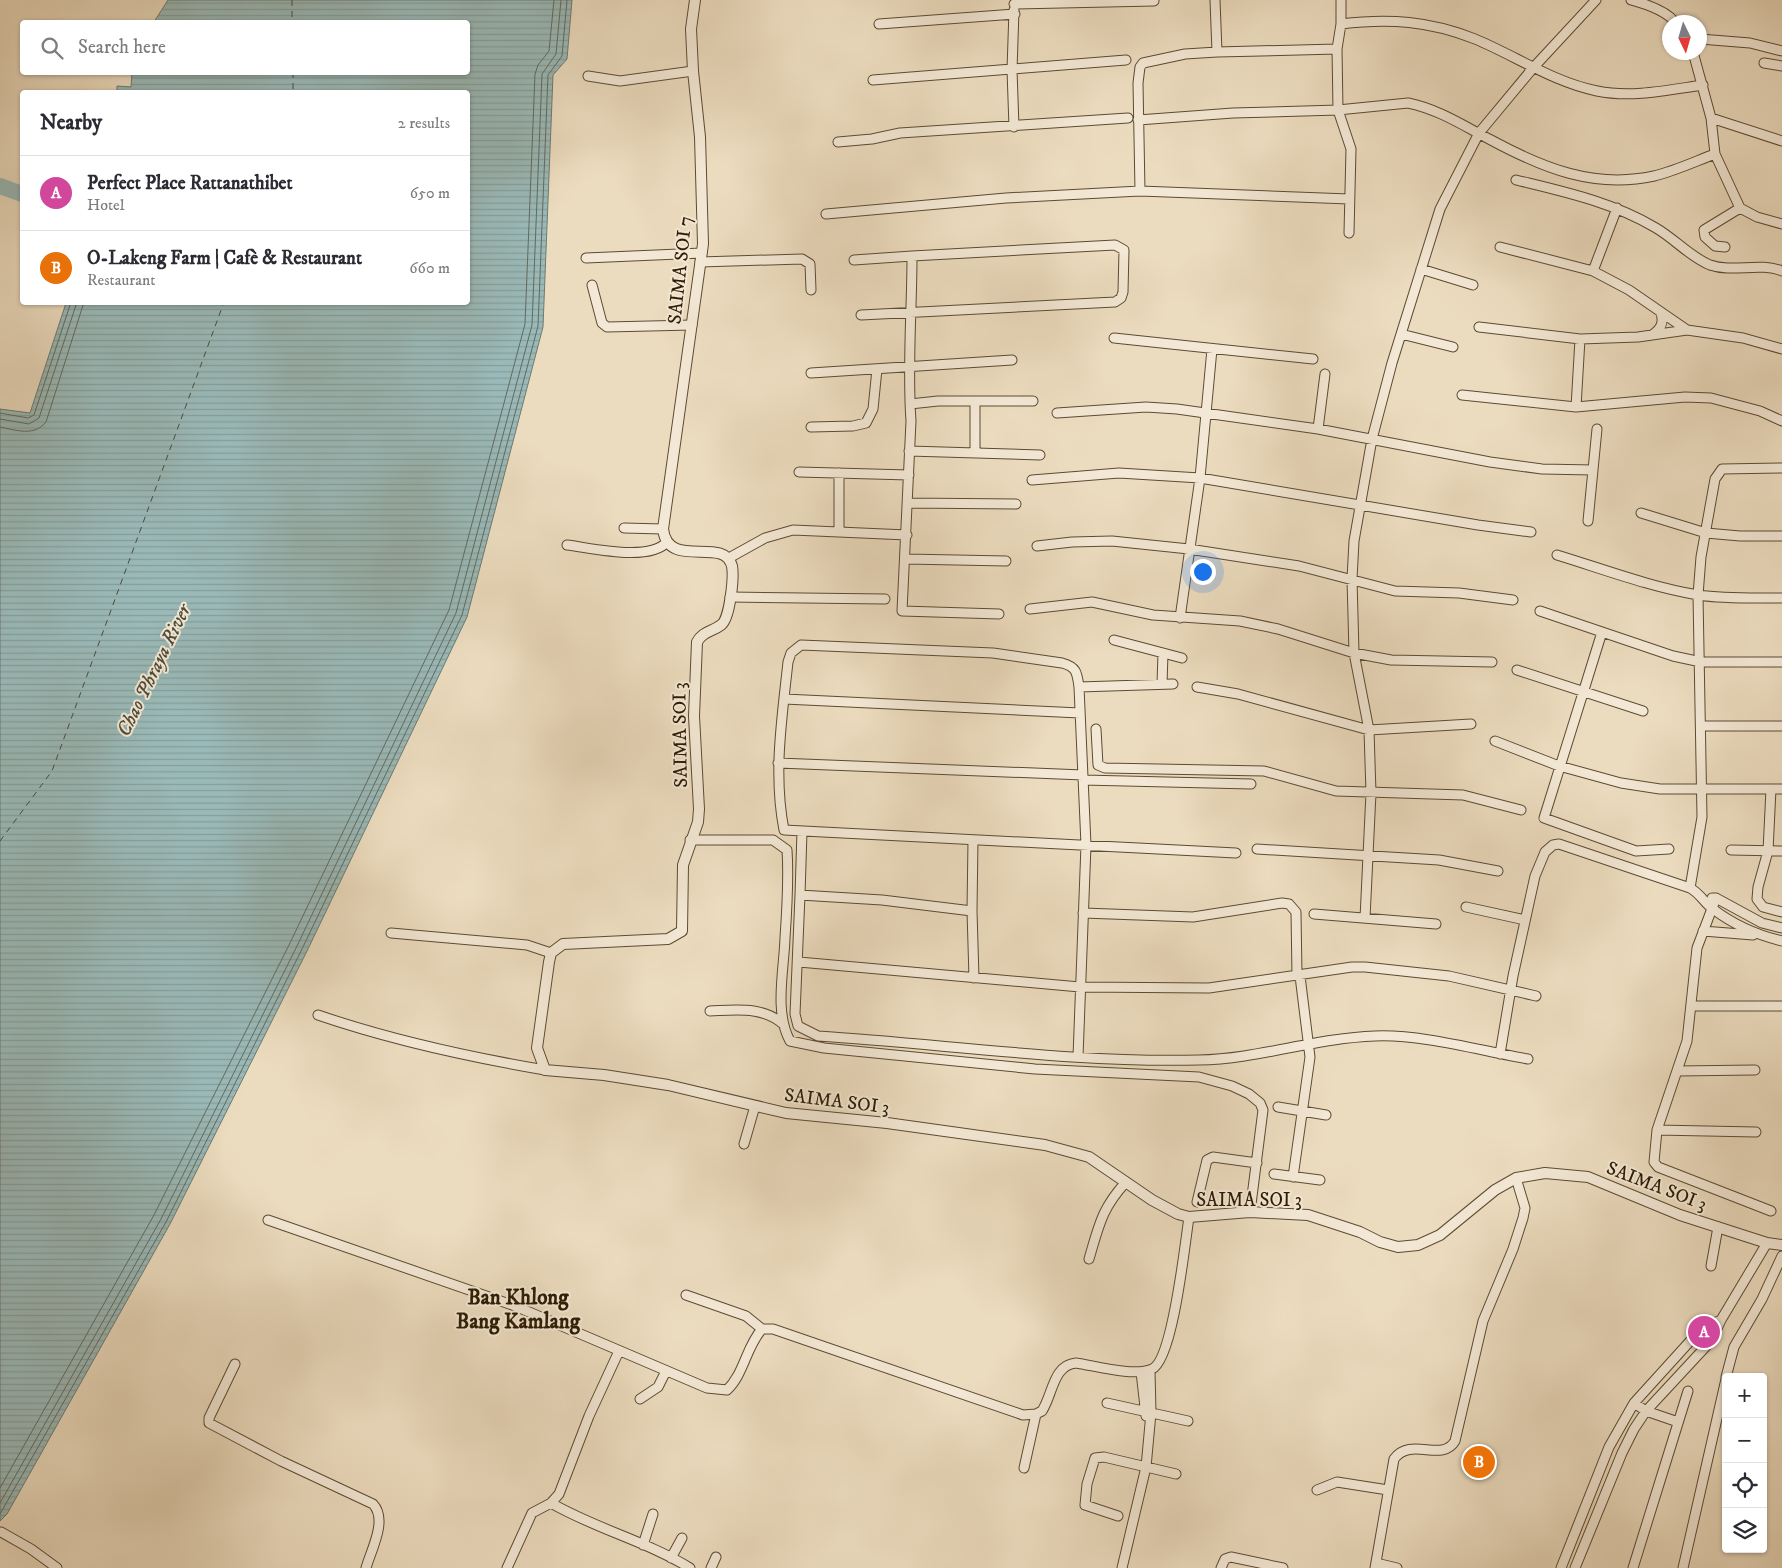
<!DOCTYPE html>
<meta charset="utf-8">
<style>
:root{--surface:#fff;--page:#f2f2f3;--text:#2b2b33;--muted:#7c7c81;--line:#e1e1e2;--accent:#0b8043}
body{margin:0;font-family:"IM FELL DW Pica",serif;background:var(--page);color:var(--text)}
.controls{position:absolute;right:15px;bottom:15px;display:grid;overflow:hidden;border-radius:5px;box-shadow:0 1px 4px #0004}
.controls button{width:45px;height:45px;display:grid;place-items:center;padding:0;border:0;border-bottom:1px solid var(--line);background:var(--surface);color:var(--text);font:25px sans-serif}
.compass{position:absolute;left:1662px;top:15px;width:45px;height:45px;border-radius:50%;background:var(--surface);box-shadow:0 1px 4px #0004;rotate:175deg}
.you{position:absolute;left:1202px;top:571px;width:18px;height:18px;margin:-12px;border:4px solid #fff;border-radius:50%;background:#1a73e8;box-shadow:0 0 0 8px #1a73e833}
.badge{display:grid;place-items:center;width:32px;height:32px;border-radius:50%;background:var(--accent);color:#fff;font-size:16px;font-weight:700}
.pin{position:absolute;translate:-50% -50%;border:2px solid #fff;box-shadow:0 1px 5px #0006}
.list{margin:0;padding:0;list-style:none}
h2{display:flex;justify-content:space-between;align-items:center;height:65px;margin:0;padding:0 20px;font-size:21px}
h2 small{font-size:16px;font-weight:400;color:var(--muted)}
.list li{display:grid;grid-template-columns:32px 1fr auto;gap:15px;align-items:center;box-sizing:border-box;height:75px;padding:0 20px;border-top:1px solid var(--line)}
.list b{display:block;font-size:19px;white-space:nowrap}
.list p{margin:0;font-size:16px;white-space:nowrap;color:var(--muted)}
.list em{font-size:16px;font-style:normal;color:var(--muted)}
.icon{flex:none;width:28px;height:28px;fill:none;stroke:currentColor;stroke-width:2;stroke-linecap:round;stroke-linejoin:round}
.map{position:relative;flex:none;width:1782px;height:1568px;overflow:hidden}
.search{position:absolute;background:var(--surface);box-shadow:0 1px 4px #0004;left:20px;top:20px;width:450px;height:55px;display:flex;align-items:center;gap:12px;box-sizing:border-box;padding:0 18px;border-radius:5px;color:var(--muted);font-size:19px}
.panel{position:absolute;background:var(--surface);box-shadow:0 1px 4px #0004;left:20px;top:90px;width:450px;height:215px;border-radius:5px}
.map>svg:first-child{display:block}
</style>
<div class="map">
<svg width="1782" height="1568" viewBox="0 0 1782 1568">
<defs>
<pattern id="water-rules" width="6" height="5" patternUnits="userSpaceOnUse" patternTransform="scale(1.25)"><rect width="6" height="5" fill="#9abab9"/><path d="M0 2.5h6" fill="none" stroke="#859f9d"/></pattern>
</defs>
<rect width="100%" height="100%" fill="#ecdcbf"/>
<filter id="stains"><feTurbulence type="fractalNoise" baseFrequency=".004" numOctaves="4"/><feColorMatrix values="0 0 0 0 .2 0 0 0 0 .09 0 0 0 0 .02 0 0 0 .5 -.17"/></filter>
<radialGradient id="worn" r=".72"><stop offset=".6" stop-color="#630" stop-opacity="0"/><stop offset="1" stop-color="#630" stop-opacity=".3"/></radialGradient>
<path fill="url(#water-rules)" stroke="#6e7a70" d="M 168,0 L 572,0 L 567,59 L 553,75 L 543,327 L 467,617 L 307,951 L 170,1224 L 7,1514 L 0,1521 L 0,409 L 30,413 L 66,303 L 468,302 L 468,92 L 117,92 L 117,86 L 131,87 L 132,73 L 468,72 L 468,22 L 154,22 Z"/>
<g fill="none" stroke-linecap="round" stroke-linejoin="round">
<path stroke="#636a5e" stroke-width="1" d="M 0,413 L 28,418 L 34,415 L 71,302
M 0,419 L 29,424 L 39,418 L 77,302
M 0,427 C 16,430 34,437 46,422 L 84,302
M 0,1488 L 154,1215 L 290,943 L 449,610 L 525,324 L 535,74 L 538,65 L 549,51 L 554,0
M 0,1503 L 161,1219 L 297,946 L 456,613 L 532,325 L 542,74 L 556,54 L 561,0
M 0,1514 L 166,1222 L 302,949 L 462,615 L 538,326 L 548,75 L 562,56 L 567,0"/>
<path stroke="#9abab9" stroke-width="16" d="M 0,186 L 22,194"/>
<path stroke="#4d4b3a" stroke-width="1" stroke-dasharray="6 5" stroke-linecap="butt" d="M 292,0 L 292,22
M 293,72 L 293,92
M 0,841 L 52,771 L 224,302"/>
<defs>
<path id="minor" d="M 1215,0 L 1217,52
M 1341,0 L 1341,24 L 1337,49 L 1338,110 L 1351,149 L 1349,233
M 1631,0 C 1646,4 1665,10 1675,22
M 1014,4 L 1154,1
M 879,24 L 1015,14
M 1341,24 C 1389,18 1430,21 1475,39 C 1516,56 1553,82 1597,91 C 1632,98 1668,90 1703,85
M 1700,39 L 1750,43 L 1782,51
M 1693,52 L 1711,118 L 1715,154 L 1740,208 L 1757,217 L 1782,224
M 1764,63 L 1782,66
M 588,76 L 620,81 L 693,71
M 873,80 L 1126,60
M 1711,118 L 1782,141
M 1138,120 L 1233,113 L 1338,110 L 1408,103 C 1438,109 1464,126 1491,140 C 1543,168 1594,189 1654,176 C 1675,171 1696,161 1715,154
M 1014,127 L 1012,70 L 1014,10
M 838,142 L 872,139 L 900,133 L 1128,118
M 1516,180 C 1565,192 1612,202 1656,228 C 1675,239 1690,257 1710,265 C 1733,273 1760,262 1782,271
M 1140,191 L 1138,83 L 1140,67 L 1143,63 L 1185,54 L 1217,52 L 1337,49
M 826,214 L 1006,198 L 1140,191 L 1349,199
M 1500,247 L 1593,271 L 1629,290 L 1687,330
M 1725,247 L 1715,246 L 1705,237 L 1704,230 L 1740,208
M 586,258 L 702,253
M 854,260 L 912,256
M 700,262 L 802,259 L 810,264 L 811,290
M 1421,269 L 1473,285
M 1593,271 L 1617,208
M 592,285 L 602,323 L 607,327 L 692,325
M 861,315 L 1115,302 L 1121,298 L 1123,292 L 1124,250 L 1115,245 L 912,256 C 912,311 907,367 911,421 L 902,611 L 999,614
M 1479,327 L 1580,339 L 1638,337 L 1687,330 L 1743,338 L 1782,349
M 1401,334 L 1453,347
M 1652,335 C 1661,329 1664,323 1661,313
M 1114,338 L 1313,359
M 811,373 L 1012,360
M 1462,395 L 1576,407 L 1685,397 L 1711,398 L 1760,411 L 1782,421
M 910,404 L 938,401 L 1033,401
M 1576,407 L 1580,339
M 1057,413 L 1146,407 L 1177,409 L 1318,429 L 1490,462 L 1542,469 L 1593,470
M 811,427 L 853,426 L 866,423 L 873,409 L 877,369
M 1318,429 L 1325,374
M 909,451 L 1040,455
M 975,453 L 975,401
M 799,472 L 909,475
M 839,473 L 839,530
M 1032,480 L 1119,473 L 1200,478 L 1478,525 L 1531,532
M 908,503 L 1016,504
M 1641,513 L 1706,533 L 1740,536 L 1782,536
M 1588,521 L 1597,429
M 624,528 L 663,529
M 567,545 C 592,548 649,562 667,542
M 1037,546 L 1072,542 L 1112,541 L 1189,549 L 1299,566 L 1395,591 L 1459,593 L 1513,600
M 1557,555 C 1603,569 1650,587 1698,595 C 1725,599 1754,598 1782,598
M 729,558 L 765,538 L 793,530 L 907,535
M 906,559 L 1006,561
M 730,597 L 885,599
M 1030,609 L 1092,602 L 1153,615 L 1240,621 L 1278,629 L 1354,653 L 1391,660 L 1492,662
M 1540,611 L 1673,656 L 1701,662 L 1782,662
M 1180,618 L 1200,478 L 1212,349
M 1602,632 L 1544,818 L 1636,851 L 1669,849
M 1114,640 L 1182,658
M 1517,670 L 1643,711
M 1162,684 L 1163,653
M 1079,687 C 1077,673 1077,667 1062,663 L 993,653 L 801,645 L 791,653 L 788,662 C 782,718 773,774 784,830 L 1236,853
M 1197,687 L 1238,694 L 1369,730 L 1471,724
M 784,699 L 1080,713
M 1701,726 L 1782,726
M 1096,729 L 1098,765 L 1105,768 L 1264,771 L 1336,791 L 1463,795 L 1521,810
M 1495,741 L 1559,766 L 1621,783 L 1660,789 L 1782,789
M 778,763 L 1083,775
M 1083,780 L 1251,784
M 1771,789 L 1768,851 L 1758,887 L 1757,899 L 1763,907 L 1782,912
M 690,840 L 773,840 L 787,850 C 789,879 787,909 785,938 C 784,970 774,1012 790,1041 L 824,1048 L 1035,1069 L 1199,1077 L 1232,1086 L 1249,1094 L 1260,1103 L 1263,1110 L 1250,1212
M 1257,849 L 1439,860 L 1498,871
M 1731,850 L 1782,851
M 1690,888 L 1702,817 L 1698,595 L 1701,557 L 1715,479 L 1722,469 L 1782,468
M 800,895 L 802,831
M 1712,898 L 1716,898 L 1762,923 L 1782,928
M 1716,898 L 1697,948 L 1687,1041 L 1657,1130 L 1654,1162 L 1658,1167 L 1771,1211
M 1466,907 L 1525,920
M 972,911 L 973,840
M 1083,913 L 1193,917 L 1282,903 L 1289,904 L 1296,912 L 1297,976
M 1314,914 L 1436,924
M 1365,918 L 1371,793 L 1369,730 L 1354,653 L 1352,579 L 1354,541 L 1372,439 L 1392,363 L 1440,209 L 1479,133 L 1533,68 L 1596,0
M 1703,931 L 1753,935
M 391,933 L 527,945 L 551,953
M 799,962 L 1080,987 L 1209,988 L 1352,967 L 1365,967 L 1449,976 L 1536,996
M 974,978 L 972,911 L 882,900 L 800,895 L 795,1014 L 798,1026 L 818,1036 C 945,1044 1072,1063 1199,1060 C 1258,1059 1316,1038 1375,1036 C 1422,1034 1481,1051 1528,1059
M 1691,1006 L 1782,1006
M 710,1011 C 736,1010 764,1006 784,1025
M 318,1015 C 391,1040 469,1057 545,1070
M 1500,1054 L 1513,976 L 1535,876 L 1545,852 L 1553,845 L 1559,844 L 1690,888 C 1701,894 1704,903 1713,909 C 1734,925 1757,935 1782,941
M 1078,1057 L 1086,845 L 1079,687 L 1173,684
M 1678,1071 L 1755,1070
M 1278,1107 L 1326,1115
M 1657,1130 L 1756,1132
M 744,1144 L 755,1106
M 1274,1174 L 1320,1180
M 1293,1177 L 1310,1057 L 1300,976
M 1197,1202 L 1207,1160 L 1213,1157 L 1257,1163
M 268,1220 L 515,1306 L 707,1388 L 727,1390 C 744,1374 746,1347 762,1329 L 773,1329 L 1023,1415 L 1036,1414 L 1042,1411 C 1053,1394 1053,1365 1076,1363 C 1096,1366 1134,1377 1152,1369 C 1173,1360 1185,1243 1189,1217
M 1089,1259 C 1099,1225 1102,1208 1126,1182
M 1711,1266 L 1718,1227
M 686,1295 L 746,1316 L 762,1329
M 235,1364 L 209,1418 L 209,1423 L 281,1461 L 373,1504 C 388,1520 371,1550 366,1568
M 1141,1372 L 1146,1416
M 1726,1377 L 1734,1347 L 1762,1299 L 1782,1256
M 640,1399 L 658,1387 L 666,1371
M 1107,1403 L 1188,1421
M 1634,1403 L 1646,1411 L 1678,1422
M 1024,1468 L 1036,1414
M 1317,1490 L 1337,1482 L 1388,1490
M 551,1503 C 596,1529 646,1541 690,1568
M 1118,1516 L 1085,1505 L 1087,1484 L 1095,1458 L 1104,1457 L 1176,1474
M 1,1532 L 31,1549 L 57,1568
M 643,1545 L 653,1514
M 671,1558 L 682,1538
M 1376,1563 L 1397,1568
M 507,1568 L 532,1513 L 551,1503 L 559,1494 L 589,1416 L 619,1351
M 711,1568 L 716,1557
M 1122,1568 L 1146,1467 L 1151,1413 L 1150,1370
M 1221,1568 L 1225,1559 L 1231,1557 L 1283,1568
M 1375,1568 L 1394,1459 C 1411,1436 1442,1463 1455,1441 L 1483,1321 L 1513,1249 L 1523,1218 L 1525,1208 L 1516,1178
M 1561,1568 L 1609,1447 L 1634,1403 L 1702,1328 L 1721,1320
M 1575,1568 L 1622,1453 L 1634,1429 L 1646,1411 L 1711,1341 L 1721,1320 L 1767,1243
M 1633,1568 L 1688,1391
M 1683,1568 L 1726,1379"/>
<path id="tertiary" d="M 695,0 L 691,29 L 693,71 L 700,137 L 703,244 L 663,529 C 668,571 724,535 732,566 C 734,577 730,619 721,625 C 712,632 703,631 697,642 L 694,716 L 699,809 L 698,822 L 683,865 L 682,931 L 668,939 L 563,944 L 551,953 L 549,962 L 537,1048 L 545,1070 L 604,1075 L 668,1085 L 786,1113 L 887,1123 L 1045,1145 L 1089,1157 L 1152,1200 L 1178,1214 L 1189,1217 L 1250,1212 L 1308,1215 L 1360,1232 L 1380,1242 L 1398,1247 L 1418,1245 L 1440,1235 L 1495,1190 L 1516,1178 L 1545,1173 L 1588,1177 L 1680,1215 L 1767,1243 L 1782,1245"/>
</defs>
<use href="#minor" stroke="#5c4b32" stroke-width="11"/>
<use href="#tertiary" stroke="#5c4b32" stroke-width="12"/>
<use href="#minor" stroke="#f3e8d5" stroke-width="9"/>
<use href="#tertiary" stroke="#f3e8d5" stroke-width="10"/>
</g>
<g text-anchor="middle" stroke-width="4" stroke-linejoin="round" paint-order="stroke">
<g font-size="19" fill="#2c1b03" stroke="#f3e8d5">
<text transform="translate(679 270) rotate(-84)" y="7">SAIMA SOI 7</text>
<text transform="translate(679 735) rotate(-91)" y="7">SAIMA SOI 3</text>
<text transform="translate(837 1100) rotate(7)" y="7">SAIMA SOI 3</text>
<text transform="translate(1657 1185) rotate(21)" y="7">SAIMA SOI 3</text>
<text x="1249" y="1206">SAIMA SOI 3</text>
</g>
<g font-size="20" font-style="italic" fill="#4d4b3a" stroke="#f3e8d5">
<text transform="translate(153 670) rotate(-64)" y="7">Chao Phraya River</text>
</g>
<g font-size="21" font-weight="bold" fill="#2c1b03" stroke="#f3e8d5">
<text x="518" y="1304">Ban Khlong<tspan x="518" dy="24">Bang Kamlang</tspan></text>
</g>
</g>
<rect width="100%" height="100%" filter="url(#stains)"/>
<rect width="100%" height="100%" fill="url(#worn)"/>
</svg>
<div class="controls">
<button>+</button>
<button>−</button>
<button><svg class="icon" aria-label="locate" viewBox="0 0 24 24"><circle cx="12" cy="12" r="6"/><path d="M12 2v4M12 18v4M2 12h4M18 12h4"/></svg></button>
<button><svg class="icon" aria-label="layers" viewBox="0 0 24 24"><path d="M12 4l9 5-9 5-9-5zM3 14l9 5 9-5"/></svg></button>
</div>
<svg class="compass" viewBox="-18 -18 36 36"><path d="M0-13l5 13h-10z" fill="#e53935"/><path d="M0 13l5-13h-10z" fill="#7c7c81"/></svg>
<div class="you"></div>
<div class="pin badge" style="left:1704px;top:1332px;background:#d1479c">A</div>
<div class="pin badge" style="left:1479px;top:1462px;background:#e8710a">B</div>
<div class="search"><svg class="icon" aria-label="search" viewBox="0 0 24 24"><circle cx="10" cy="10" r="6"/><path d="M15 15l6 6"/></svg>Search here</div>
<section class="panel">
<h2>Nearby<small>2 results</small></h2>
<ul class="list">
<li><span class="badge" style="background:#d1479c">A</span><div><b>Perfect Place Rattanathibet</b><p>Hotel</p></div><em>650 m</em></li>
<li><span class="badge" style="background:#e8710a">B</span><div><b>O-Lakeng Farm | Cafè &amp; Restaurant</b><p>Restaurant</p></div><em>660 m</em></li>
</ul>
</section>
</div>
